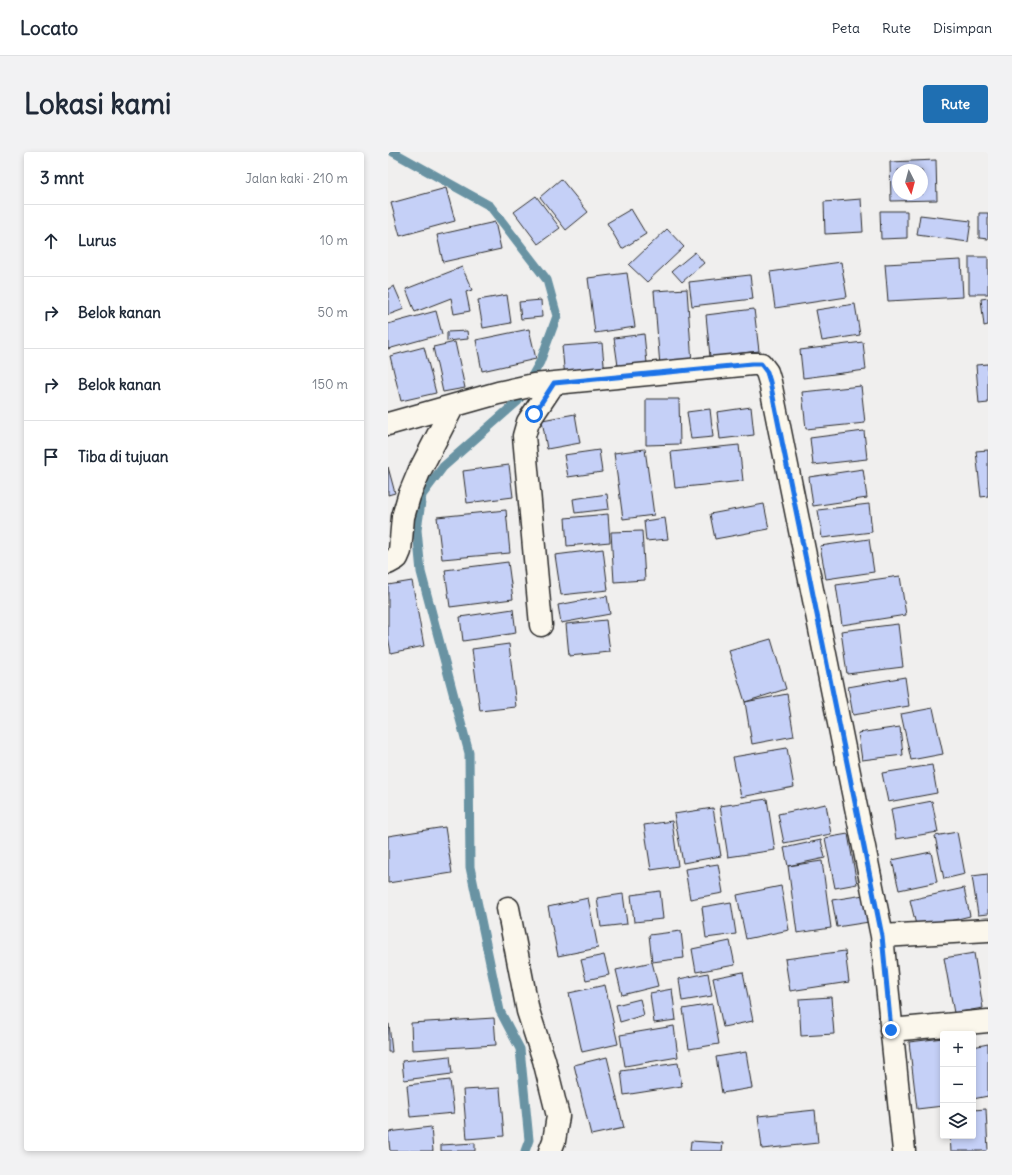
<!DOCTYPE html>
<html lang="id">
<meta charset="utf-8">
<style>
:root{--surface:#fff;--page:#f2f2f3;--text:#1f2937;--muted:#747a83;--line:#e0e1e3;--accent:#1f6fb2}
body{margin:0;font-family:Delius,sans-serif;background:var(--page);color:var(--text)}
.controls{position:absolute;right:12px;bottom:12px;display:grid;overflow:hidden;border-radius:4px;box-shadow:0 2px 6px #0003}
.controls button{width:36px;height:36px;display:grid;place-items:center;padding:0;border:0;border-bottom:1px solid var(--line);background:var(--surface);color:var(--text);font:20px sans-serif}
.compass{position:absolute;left:504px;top:12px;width:36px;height:36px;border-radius:50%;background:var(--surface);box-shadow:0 2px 6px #0003;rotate:174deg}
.stop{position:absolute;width:12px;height:12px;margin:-9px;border:3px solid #1a73e8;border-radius:50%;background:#fff}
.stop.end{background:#1a73e8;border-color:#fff;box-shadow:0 1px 4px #0008}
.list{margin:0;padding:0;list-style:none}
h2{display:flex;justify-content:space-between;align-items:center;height:52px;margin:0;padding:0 16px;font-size:17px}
h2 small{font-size:13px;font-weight:400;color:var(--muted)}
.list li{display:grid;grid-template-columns:26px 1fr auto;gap:12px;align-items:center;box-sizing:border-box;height:72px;padding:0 16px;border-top:1px solid var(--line)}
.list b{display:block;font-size:15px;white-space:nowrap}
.list em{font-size:13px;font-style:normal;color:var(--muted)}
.icon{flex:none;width:22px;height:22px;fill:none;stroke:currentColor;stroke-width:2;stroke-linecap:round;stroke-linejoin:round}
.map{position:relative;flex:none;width:600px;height:999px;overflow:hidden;border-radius:4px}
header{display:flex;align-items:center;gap:24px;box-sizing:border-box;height:56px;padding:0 20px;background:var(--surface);border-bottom:1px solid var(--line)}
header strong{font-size:19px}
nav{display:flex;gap:22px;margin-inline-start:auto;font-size:14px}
.intro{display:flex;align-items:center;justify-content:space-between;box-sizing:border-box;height:96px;padding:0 24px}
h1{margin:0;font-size:28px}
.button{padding:10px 18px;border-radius:4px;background:var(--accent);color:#fff;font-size:14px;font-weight:700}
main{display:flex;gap:24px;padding:0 24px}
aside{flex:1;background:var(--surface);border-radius:4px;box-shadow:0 2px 6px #0003}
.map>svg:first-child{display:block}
</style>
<header>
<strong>Locato</strong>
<nav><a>Peta</a><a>Rute</a><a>Disimpan</a></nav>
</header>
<div class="intro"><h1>Lokasi kami</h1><a class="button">Rute</a></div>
<main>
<aside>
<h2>3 mnt<small>Jalan kaki · 210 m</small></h2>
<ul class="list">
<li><svg class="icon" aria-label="ahead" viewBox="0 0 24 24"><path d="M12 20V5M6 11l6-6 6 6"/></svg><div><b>Lurus</b></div><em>10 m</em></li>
<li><svg class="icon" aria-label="right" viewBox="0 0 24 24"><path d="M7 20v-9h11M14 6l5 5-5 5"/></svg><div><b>Belok kanan</b></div><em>50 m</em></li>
<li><svg class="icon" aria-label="right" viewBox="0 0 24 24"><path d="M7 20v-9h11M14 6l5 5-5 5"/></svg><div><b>Belok kanan</b></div><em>150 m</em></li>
<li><svg class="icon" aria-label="arrive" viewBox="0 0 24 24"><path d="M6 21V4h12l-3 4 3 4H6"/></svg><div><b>Tiba di tujuan</b></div></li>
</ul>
</aside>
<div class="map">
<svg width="600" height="999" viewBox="0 0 600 999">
<rect width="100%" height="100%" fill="#f0efee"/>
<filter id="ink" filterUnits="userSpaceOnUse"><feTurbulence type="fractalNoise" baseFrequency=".025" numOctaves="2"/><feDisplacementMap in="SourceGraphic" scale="8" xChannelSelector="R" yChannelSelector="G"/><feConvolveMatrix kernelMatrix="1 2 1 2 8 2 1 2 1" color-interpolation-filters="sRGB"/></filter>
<g filter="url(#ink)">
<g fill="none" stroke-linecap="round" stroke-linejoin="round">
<path stroke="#6993a3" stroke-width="9" d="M 5,0 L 102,54 L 159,128 L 169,164 L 152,210 L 130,249 L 55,315 L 34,343 L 29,378 L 33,420 L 81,601 L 82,715 L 112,859 L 132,897 L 141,988 L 137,999"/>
</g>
<path fill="#c5d0f7" stroke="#2b2b2b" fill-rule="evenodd" d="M 548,8 L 549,48 L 503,49 L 502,10 ZM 510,18 L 534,18 L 534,42 L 510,42 Z
M 173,27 L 200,60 L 178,78 L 152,45 Z
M 58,36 L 67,69 L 12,84 L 3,51 Z
M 148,44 L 172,76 L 150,92 L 126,60 Z
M 473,47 L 475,80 L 437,82 L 436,50 Z
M 243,57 L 258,82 L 234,97 L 219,71 Z
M 492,59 L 519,59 L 519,86 L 493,87 Z
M 591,61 L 600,61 L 600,87 L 591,86 Z
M 532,63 L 583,69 L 580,90 L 529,83 Z
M 107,70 L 113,97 L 55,110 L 49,83 Z
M 279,77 L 296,95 L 259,130 L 241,113 Z
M 307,100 L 316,111 L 294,130 L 284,119 Z
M 581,105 L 600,105 L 600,142 L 581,142 Z
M 573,108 L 575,145 L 500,149 L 497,112 Z
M 453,110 L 459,145 L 387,156 L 382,120 Z
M 74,115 L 84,138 L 78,140 L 82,159 L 66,162 L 63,146 L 27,160 L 18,137 Z
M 239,121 L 247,175 L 207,181 L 200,126 Z
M 362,123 L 365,147 L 304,154 L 301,130 Z
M 6,134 L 16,157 L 0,163 L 0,137 Z
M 299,137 L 304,212 L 272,214 L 266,139 Z
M 119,143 L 123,171 L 95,176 L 90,148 Z
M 600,146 L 600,173 L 596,174 L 593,147 Z
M 153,148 L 154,165 L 133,167 L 131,150 Z
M 467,152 L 472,183 L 434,189 L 428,158 Z
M 366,157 L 371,199 L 322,205 L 318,163 Z
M 48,159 L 54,182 L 0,197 L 0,172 Z
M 141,177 L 148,207 L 94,219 L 88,188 Z
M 79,179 L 80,187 L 59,189 L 59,180 Z
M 256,182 L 259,211 L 230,214 L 226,186 Z
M 67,190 L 77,236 L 55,240 L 45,195 Z
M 475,190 L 478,218 L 415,226 L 412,198 Z
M 214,191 L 217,223 L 177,226 L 174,194 Z
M 36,195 L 48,241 L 13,249 L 2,204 Z
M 600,212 L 600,251 L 591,252 L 588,213 Z
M 473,234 L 477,271 L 418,277 L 414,240 Z
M 258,247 L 291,247 L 292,292 L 258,293 Z
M 363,255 L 366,283 L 332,287 L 329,260 Z
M 322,257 L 325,285 L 303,287 L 299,260 Z
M 187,262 L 192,291 L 159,297 L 154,268 Z
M 476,279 L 479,307 L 425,313 L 422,286 Z
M 351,293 L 355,329 L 287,336 L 283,300 Z
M 257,297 L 266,363 L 235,367 L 226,301 Z
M 211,298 L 214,320 L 180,325 L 176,303 Z
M 600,298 L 600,344 L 593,345 L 588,299 Z
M 121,313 L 125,345 L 79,351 L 75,319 Z
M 0,315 L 7,341 L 0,343 Z
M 475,317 L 479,346 L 425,354 L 421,325 Z
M 219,342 L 221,357 L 187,361 L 185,347 Z
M 376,352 L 381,377 L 327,387 L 322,362 Z
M 481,352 L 484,380 L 434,386 L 430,358 Z
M 118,358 L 122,401 L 54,407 L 49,365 Z
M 220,362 L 222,390 L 179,394 L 177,366 Z
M 277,366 L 280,387 L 258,389 L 256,369 Z
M 254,379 L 257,428 L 226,430 L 223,380 Z
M 481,387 L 486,420 L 438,427 L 432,394 Z
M 215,397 L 220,438 L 173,443 L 167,403 Z
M 120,410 L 125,447 L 62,455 L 57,418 Z
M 512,424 L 518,463 L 454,473 L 448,433 Z
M 24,429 L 36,494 L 3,501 L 0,484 L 0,433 Z
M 219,444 L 222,462 L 173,471 L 170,453 Z
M 125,457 L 128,481 L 75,489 L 72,465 Z
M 218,468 L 222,500 L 181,504 L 178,472 Z
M 510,472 L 515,515 L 459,522 L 453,479 Z
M 383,487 L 398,537 L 357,550 L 341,499 Z
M 121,492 L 128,555 L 92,559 L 84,497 Z
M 517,525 L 521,554 L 465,563 L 460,535 Z
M 399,542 L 406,584 L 364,592 L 357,550 Z
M 545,556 L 555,602 L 523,608 L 513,562 Z
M 512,575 L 515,603 L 474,608 L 470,581 Z
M 399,596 L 406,635 L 353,645 L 345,605 Z
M 544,613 L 549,641 L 500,650 L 494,621 Z
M 379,647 L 387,698 L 340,705 L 332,654 Z
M 544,649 L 550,680 L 508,687 L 503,657 Z
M 438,652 L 443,682 L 396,691 L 390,662 Z
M 325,656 L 333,704 L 295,711 L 286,662 Z
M 284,669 L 290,714 L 263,718 L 256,673 Z
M 57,675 L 64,721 L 0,731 L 0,684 Z
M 569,680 L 577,722 L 556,727 L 547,684 Z
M 460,682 L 469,732 L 447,736 L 437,686 Z
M 433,688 L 437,706 L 400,714 L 396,696 Z
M 543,700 L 549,730 L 511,738 L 504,708 Z
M 434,709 L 443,776 L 409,781 L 400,714 Z
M 330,712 L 335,741 L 302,747 L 297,717 Z
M 600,722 L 600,762 L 590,763 L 584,724 Z
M 393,734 L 401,778 L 358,787 L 349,743 Z
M 576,736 L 582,764 L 529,777 L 522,748 Z
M 272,739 L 275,767 L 246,770 L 243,743 Z
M 235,742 L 239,772 L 213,775 L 209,746 Z
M 476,743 L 481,770 L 449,775 L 444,748 Z
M 200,746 L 210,796 L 170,804 L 160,755 Z
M 343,750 L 348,782 L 318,786 L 314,755 Z
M 293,779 L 296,806 L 264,810 L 261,783 Z
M 342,789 L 347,813 L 308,820 L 304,797 Z
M 457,799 L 461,830 L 402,839 L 397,807 Z
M 586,801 L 595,856 L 566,861 L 556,806 Z
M 216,803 L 221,823 L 198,828 L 193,808 Z
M 264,810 L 270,834 L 234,843 L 228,818 Z
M 355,820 L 365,869 L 335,875 L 325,826 Z
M 320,821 L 324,844 L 294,849 L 291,827 Z
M 217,833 L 230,892 L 194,900 L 181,841 Z
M 284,837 L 288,868 L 266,871 L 262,841 Z
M 443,845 L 446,882 L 413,884 L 411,847 Z
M 252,847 L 256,863 L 232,870 L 228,853 Z
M 324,852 L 331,892 L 301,897 L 295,857 Z
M 106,866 L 108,893 L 24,898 L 23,871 Z
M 0,872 L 1,872 L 4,900 L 0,900 Z
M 286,874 L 290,905 L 237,914 L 232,883 Z
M 555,886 L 555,954 L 529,957 L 521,890 Z
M 600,892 L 600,944 L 585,947 L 585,895 Z
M 358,900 L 364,936 L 334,941 L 328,905 Z
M 62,904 L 64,922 L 16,928 L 14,909 Z
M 219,905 L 236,976 L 203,983 L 186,913 Z
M 290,911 L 294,934 L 236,943 L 233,919 Z
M 62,928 L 66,961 L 22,965 L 19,933 Z
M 112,936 L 116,984 L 79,987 L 75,938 Z
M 598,957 L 600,999 L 563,999 L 562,984 L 585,984 L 585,958 Z
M 427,958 L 430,991 L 374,997 L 370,964 Z
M 43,975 L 45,999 L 2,999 L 0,980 Z
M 303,989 L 335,991 L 334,999 L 302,999 Z
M 87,991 L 87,999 L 53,999 L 53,993 Z"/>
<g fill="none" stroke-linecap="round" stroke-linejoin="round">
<defs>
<path id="street" d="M 0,272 L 110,241 L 146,233 L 364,212 L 373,212 L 379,220 L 382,230 L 494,784 L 516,999
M 0,411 L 9,406 L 12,399 L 15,365 L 21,344 L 31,320 L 65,254
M 153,473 L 136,284 L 140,270 L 166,231
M 120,756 L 140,859 L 156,908 L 170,964 L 166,989 L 162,999
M 494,784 L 600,778
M 503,878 L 600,869"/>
</defs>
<use href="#street" stroke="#2b2b2b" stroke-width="25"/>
<use href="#street" stroke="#fbf7ec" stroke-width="22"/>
</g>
</g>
<g fill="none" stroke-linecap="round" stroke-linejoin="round" filter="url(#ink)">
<path stroke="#1a73e8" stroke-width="5" d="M 146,262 L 166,231 L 364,212 L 373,212 L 379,220 L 382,230 L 494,784 L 503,878"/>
</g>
</svg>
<div class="controls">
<button>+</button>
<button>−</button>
<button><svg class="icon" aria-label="layers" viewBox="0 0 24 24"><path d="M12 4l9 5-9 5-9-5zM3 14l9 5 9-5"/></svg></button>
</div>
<svg class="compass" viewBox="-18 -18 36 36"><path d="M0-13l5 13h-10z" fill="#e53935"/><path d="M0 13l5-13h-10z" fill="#747a83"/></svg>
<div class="stop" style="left:146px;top:262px"></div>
<div class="stop end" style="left:503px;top:878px"></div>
</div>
</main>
